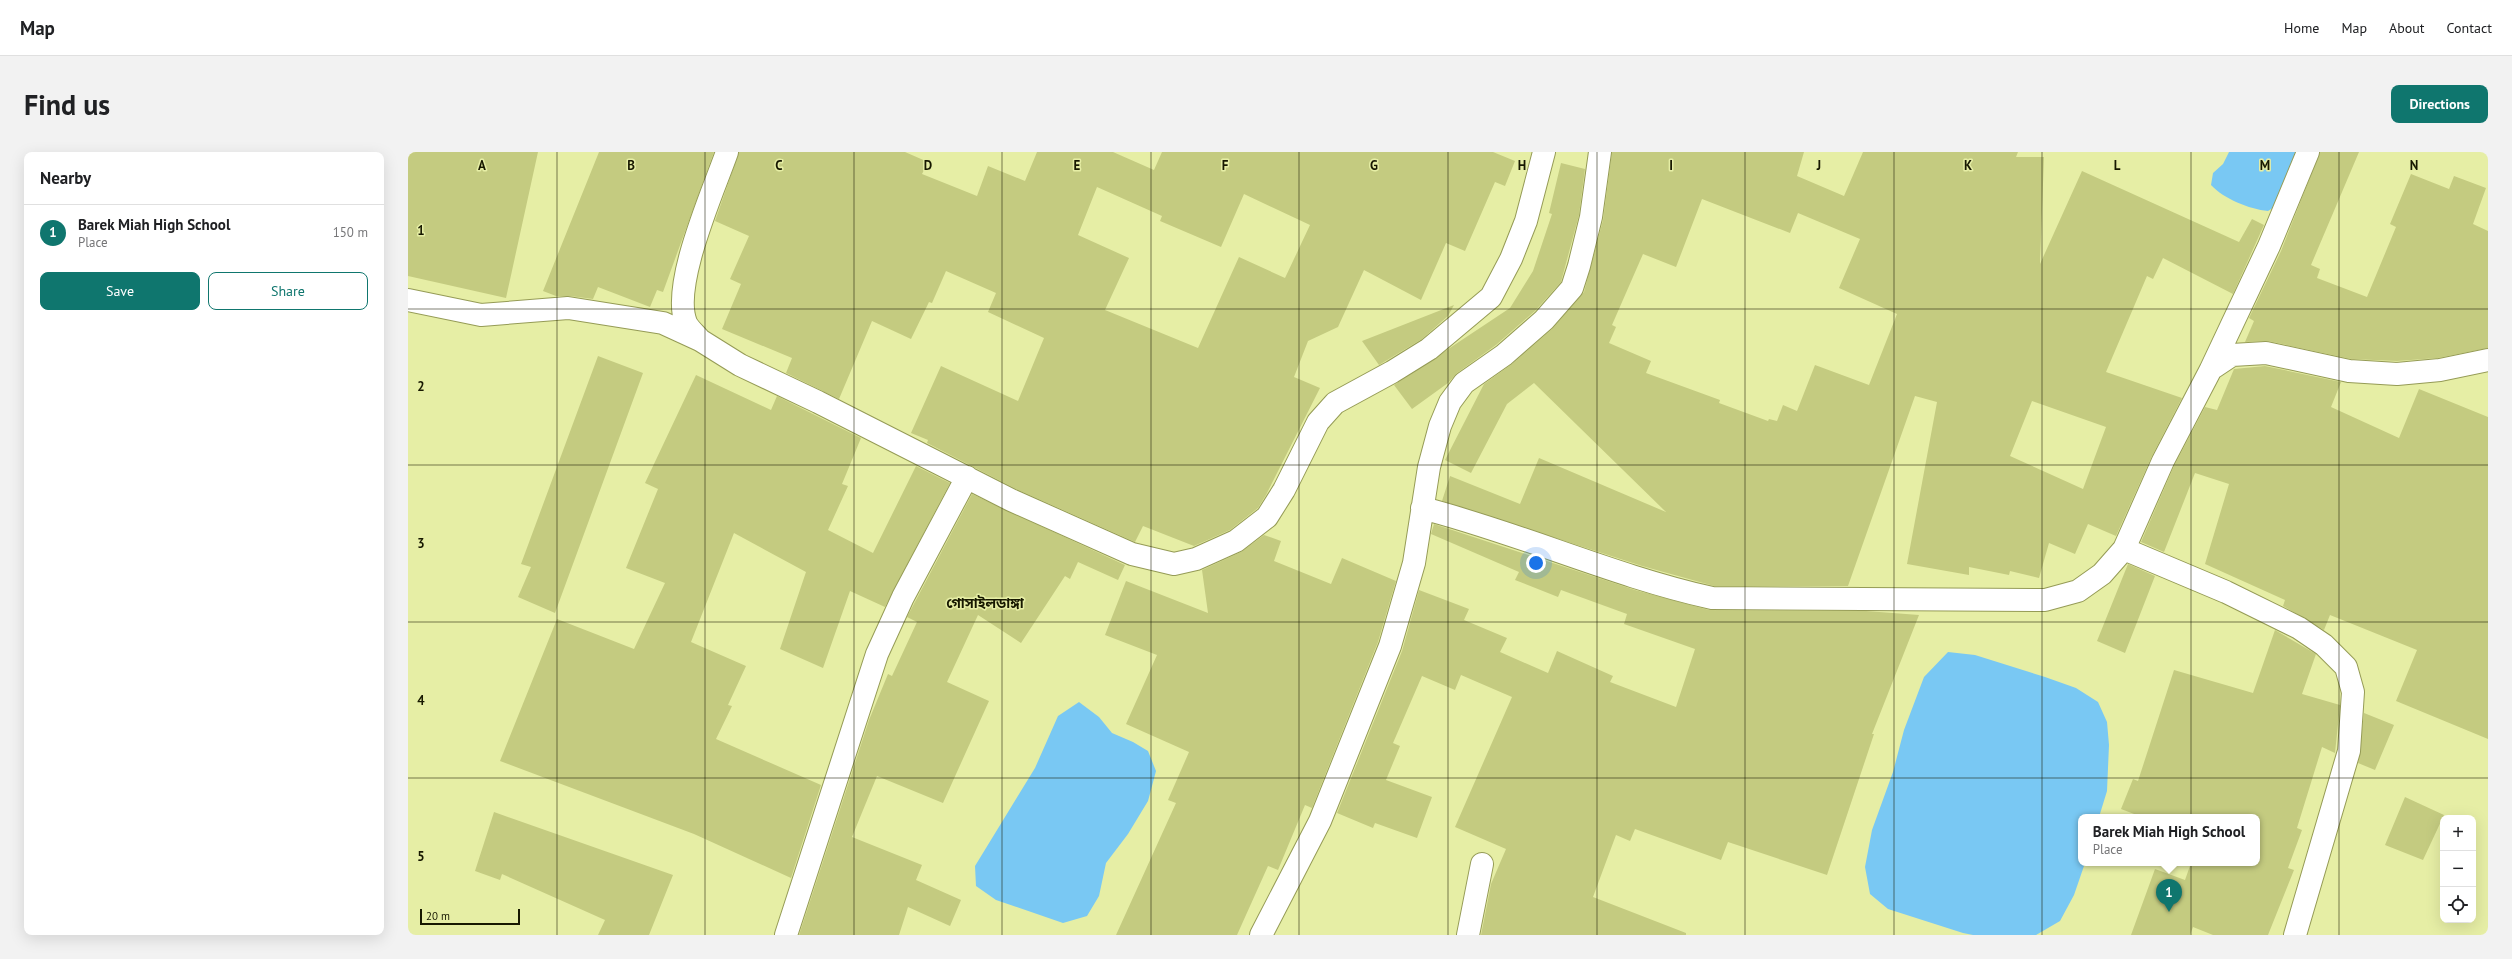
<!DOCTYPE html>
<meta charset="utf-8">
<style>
:root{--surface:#fff;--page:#f2f2f2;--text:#202124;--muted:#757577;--line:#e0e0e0;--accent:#0f766e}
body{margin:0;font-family:"PT Sans","Noto Sans Bengali",sans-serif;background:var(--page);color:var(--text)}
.controls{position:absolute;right:12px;bottom:12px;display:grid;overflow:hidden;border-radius:8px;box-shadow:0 4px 16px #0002}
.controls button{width:36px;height:36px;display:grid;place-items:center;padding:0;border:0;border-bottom:1px solid var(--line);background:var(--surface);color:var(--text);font:20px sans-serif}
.scale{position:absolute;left:12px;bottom:10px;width:100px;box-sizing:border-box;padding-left:4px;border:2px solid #171800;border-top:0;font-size:11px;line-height:14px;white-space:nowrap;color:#171800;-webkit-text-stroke:3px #e6eea5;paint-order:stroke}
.you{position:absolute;left:1128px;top:411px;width:14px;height:14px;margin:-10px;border:3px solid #fff;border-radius:50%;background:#1a73e8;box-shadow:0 0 0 6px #1a73e833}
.badge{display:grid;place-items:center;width:26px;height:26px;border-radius:50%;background:var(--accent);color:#fff;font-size:13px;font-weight:700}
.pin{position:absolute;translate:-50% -33px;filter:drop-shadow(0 1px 2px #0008)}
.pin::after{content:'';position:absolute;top:21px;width:14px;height:12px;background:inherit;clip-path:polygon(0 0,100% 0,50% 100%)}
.popup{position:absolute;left:1670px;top:662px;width:182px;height:52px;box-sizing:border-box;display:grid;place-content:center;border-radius:8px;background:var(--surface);filter:drop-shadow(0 1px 3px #0005);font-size:13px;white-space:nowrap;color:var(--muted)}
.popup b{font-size:15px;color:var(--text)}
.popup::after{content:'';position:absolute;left:50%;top:100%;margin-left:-8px;border:8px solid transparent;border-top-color:var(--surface)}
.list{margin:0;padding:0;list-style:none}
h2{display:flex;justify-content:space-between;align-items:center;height:52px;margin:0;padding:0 16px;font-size:17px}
h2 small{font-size:13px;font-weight:400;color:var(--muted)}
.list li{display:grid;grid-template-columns:26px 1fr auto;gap:12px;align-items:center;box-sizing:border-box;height:56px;padding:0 16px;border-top:1px solid var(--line)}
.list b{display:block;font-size:15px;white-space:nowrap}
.list p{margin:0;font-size:13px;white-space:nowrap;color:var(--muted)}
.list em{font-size:13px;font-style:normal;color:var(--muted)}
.actions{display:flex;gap:8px;padding:12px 16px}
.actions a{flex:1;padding:9px 0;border:1px solid var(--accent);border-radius:8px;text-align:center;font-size:14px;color:var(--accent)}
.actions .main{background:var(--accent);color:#fff}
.icon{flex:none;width:22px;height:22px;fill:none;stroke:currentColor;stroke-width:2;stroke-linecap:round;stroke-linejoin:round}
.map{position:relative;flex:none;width:2080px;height:783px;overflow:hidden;border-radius:8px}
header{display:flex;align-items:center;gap:24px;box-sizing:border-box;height:56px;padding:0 20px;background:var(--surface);border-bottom:1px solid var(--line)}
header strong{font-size:19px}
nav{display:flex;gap:22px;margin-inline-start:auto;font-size:14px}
.intro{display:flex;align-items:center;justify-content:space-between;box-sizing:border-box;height:96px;padding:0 24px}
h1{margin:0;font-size:28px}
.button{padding:10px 18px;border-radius:8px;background:var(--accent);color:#fff;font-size:14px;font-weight:700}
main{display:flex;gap:24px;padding:0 24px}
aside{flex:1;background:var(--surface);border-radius:8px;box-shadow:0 4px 16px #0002}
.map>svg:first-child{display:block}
</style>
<header>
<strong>Map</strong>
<nav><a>Home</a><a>Map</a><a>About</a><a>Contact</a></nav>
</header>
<div class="intro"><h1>Find us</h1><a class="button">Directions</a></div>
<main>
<aside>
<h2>Nearby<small></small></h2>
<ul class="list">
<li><span class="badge">1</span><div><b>Barek Miah High School</b><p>Place</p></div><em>150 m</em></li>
</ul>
<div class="actions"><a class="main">Save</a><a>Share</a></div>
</aside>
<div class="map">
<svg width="2080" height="783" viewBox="0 0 2080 783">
<rect width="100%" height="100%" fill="#e6eea5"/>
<path fill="#79c8f3" d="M 1821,0 L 1891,0 L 1868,54 L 1860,59 C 1841,57 1816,47 1803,33 L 1805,21 L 1815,12 Z
M 1540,500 L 1567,503 L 1637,525 L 1668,536 L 1690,550 L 1699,570 L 1701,593 L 1699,639 L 1691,665 L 1673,665 L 1673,711 L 1677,711 L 1666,743 L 1652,769 L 1628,783 L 1565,783 L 1555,781 L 1480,757 L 1462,742 L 1457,715 L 1464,678 L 1485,620 L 1496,578 L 1516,525 Z
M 671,550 L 691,565 L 704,581 L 725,590 L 740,599 L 748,619 L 740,649 L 720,682 L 698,711 L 691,744 L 679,764 L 655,771 L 588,748 L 568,734 L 567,714 L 627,616 L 650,564 Z"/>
<path fill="#c4cb80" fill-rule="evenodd" d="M 0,0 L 130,0 L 98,146 L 0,124 Z
M 191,0 L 306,0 L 255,140 L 249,138 L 242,155 L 190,135 L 185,147 L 162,144 L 148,144 L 135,139 Z
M 331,0 L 497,0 L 520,10 L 514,22 L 569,44 L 580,14 L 617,29 L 629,0 L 705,0 L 746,18 L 754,0 L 1085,0 L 1107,9 L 1097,34 L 1087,30 L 1057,99 L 1038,91 L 1013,148 L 956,118 L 930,175 L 900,189 L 886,225 L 912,236 L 858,343 L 850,356 L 822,378 L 786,394 L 735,374 L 727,390 L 608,337 L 519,291 L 520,288 L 503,281 L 533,214 L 610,249 L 636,186 L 580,160 L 588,141 L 538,119 L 524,151 L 521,150 L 503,187 L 464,169 L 431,247 L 378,221 L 384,206 L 314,177 L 333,132 L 322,127 L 341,84 L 307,69 ZM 689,35 L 754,64 L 752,69 L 813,95 L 836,42 L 902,73 L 877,126 L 831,105 L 790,196 L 697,158 L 721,106 L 670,83 Z
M 1204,0 L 1396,0 L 1389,24 L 1436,44 L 1455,0 L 1610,0 L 1608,5 L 1636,5 L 1632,112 L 1674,19 L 1831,90 L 1844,67 L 1856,73 L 1825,142 L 1755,106 L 1745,127 L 1739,124 L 1698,220 L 1774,246 L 1744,304 L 1708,384 L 1680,372 L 1667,402 L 1641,391 L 1631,426 L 1602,419 L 1601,423 L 1561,415 L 1561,423 L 1499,412 L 1529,250 L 1507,244 L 1440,434 L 1306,434 L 1234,414 L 1034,349 L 1042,324 L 1112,352 L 1131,306 L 1258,360 L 1126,231 L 1099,252 L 1063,321 L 1037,308 L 1076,232 L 1104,212 L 1144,177 L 1176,140 L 1195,68 ZM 1294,47 L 1382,81 L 1390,61 L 1452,87 L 1431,136 L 1489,162 L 1461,233 L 1407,213 L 1389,259 L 1375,253 L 1369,269 L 1361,267 L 1360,269 L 1311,251 L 1312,248 L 1238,221 L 1243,209 L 1201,191 L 1208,175 L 1204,173 L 1235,102 L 1268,115 ZM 1624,249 L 1698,275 L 1675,337 L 1602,304 Z
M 1912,0 L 1951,0 L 1903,113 L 1912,117 L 1909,126 L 1959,145 L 1988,75 L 1982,72 L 2003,22 L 2041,37 L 2046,24 L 2078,36 L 2065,72 L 2080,79 L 2080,196 L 2030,206 L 1989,209 L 1943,207 L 1860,189 L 1837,190 L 1846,169 L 1841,166 L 1873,99 Z
M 1153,11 L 1177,17 L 1171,63 L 1153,130 L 1127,159 L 1088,193 L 1049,221 L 1040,231 L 1004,257 L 986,233 L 1102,156 L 1125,119 L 1144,62 L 1141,61 Z
M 1046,153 L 1040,164 L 1014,187 L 971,213 L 954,189 Z
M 190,204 L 235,221 L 147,461 L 110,445 L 123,415 L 113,412 Z
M 1857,214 L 1933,230 L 1923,255 L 1991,286 L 2011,237 L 2080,265 L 2080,587 L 1988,549 L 2009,498 L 1922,463 L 1916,478 L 1875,454 L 1877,448 L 1797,412 L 1821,332 L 1787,321 L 1756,400 L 1733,390 L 1766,314 L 1797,255 L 1809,258 L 1826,217 Z
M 288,223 L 363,258 L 369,244 L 453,286 L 434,332 L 440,334 L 420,378 L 465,401 L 508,314 L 542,331 L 477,455 L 442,439 L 415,516 L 372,497 L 398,420 L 326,381 L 283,490 L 338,514 L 320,553 L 324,554 L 308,587 L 413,633 L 383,726 L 286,682 L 92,609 L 149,467 L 226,497 L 257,431 L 218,416 L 250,337 L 237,331 Z
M 564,342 L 717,413 L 710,428 L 670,410 L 662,427 L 657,424 L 613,491 L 570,463 L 539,530 L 581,549 L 535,651 L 469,624 L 444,685 L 514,713 L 508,728 L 553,748 L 542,774 L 500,755 L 491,783 L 391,783 L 461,568 L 480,522 L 484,524 L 509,470 L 499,465 Z
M 1026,372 L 1227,438 L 1301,458 L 1458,459 L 1511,463 L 1464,582 L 1466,582 L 1419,723 L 1320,690 L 1313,708 L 1227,677 L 1222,689 L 1208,683 L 1185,745 L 1278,781 L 1278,783 L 1073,783 L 1083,732 L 1098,697 L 1047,675 L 1104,545 L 1053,523 L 1047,538 L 1014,524 L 985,591 L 992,594 L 978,628 L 1024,645 L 1009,686 L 967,671 L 965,676 L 929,661 L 994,499 L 1011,438 L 1061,457 L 1056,468 L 1099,486 L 1092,500 L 1140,521 L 1149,499 L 1205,524 L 1202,530 L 1268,555 L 1287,497 L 1216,472 L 1219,462 L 1153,438 L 1150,445 L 1107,428 L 1111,420 L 1023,382 Z
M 856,383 L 873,389 L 866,409 L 923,432 L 934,406 L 988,429 L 970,490 L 904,656 L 897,653 L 870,718 L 860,714 L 829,783 L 708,783 L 768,651 L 760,648 L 781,600 L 718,572 L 749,503 L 697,483 L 718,429 L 800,461 L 794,418 L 833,400 Z
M 1720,412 L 1747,424 L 1717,501 L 1689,489 Z
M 1867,478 L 1908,502 L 1894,542 L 1932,553 L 1927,601 L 1914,595 L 1889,676 L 1894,678 L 1880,716 L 1886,718 L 1860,783 L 1805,783 L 1785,775 L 1782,783 L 1723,783 L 1747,717 L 1777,728 L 1783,711 L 1849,711 L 1849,665 L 1734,665 L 1713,657 L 1725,627 L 1730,629 L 1766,518 L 1845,541 Z
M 1956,561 L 1986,573 L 1967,618 L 1950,611 Z
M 1997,645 L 2036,663 L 2015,708 L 1977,693 Z
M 86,660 L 265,723 L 241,783 L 190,783 L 197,768 L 94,722 L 92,728 L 67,719 Z"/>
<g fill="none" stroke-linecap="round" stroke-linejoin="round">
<defs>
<path id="minor" d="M 0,148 L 73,163 L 160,156 L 255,171 L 292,188 L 332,213 L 410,250 L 603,348 L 724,402 L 766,412 L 788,407 L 828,389 L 859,365 L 876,338 L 910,270 L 927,251 L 984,220 L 1021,197 L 1083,145 L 1103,107 L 1118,69 L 1136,0
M 292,188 C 288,183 281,177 278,171 C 263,133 305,40 319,0
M 1803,217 L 1861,94 L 1900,0
M 1014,356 C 1112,381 1205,424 1304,446 L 1637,448 L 1670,439 L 1694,422 L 1716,397 L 1755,309 L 1803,217 L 1824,203 L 1858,201 L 1941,219 L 1989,222 L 2032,218 L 2080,208
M 1716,397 L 1818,440 L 1891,476 L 1916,493 L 1938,515 L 1945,540 L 1941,599 L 1887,783
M 378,783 L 469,502 L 495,445 L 559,325
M 853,783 L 912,669 L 982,494 L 1006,411 L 1021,315 L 1032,274 L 1042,250 L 1056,231 L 1096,203 L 1136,168 L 1164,136 L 1171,114 L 1183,65 L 1192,0
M 1060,783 L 1074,712"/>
</defs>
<use href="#minor" stroke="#959b56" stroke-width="24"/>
<use href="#minor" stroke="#fff" stroke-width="22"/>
</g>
<path fill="none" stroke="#171800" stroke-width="1" stroke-opacity="0.55" d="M 149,0 L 149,783M 297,0 L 297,783M 446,0 L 446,783M 594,0 L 594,783M 743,0 L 743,783M 891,0 L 891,783M 1040,0 L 1040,783M 1189,0 L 1189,783M 1337,0 L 1337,783M 1486,0 L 1486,783M 1634,0 L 1634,783M 1783,0 L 1783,783M 1931,0 L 1931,783M 0,157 L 2080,157M 0,313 L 2080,313M 0,470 L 2080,470M 0,626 L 2080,626"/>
<g text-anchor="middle" stroke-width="3" stroke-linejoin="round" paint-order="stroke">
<g font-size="14" font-weight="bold" fill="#171800" stroke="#e6eea5">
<text x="577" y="456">গোসাইলডাঙ্গা</text>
</g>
</g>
<g font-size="13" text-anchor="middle" font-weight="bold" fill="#171800" stroke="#e6eea5" stroke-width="3" stroke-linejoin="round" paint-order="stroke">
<text x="74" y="18">A</text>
<text x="223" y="18">B</text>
<text x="371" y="18">C</text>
<text x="520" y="18">D</text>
<text x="669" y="18">E</text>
<text x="817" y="18">F</text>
<text x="966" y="18">G</text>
<text x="1114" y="18">H</text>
<text x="1263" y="18">I</text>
<text x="1411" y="18">J</text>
<text x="1560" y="18">K</text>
<text x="1709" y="18">L</text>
<text x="1857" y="18">M</text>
<text x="2006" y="18">N</text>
<text x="13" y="83">1</text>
<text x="13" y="239">2</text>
<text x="13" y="396">3</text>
<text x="13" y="553">4</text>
<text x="13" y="709">5</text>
</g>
</svg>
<div class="controls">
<button>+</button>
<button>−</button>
<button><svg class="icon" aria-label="locate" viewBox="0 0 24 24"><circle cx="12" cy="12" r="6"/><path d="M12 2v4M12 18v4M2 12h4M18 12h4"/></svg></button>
</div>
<div class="scale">20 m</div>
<div class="you"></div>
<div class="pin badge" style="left:1761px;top:760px">1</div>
<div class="popup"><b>Barek Miah High School</b>Place</div>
</div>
</main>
